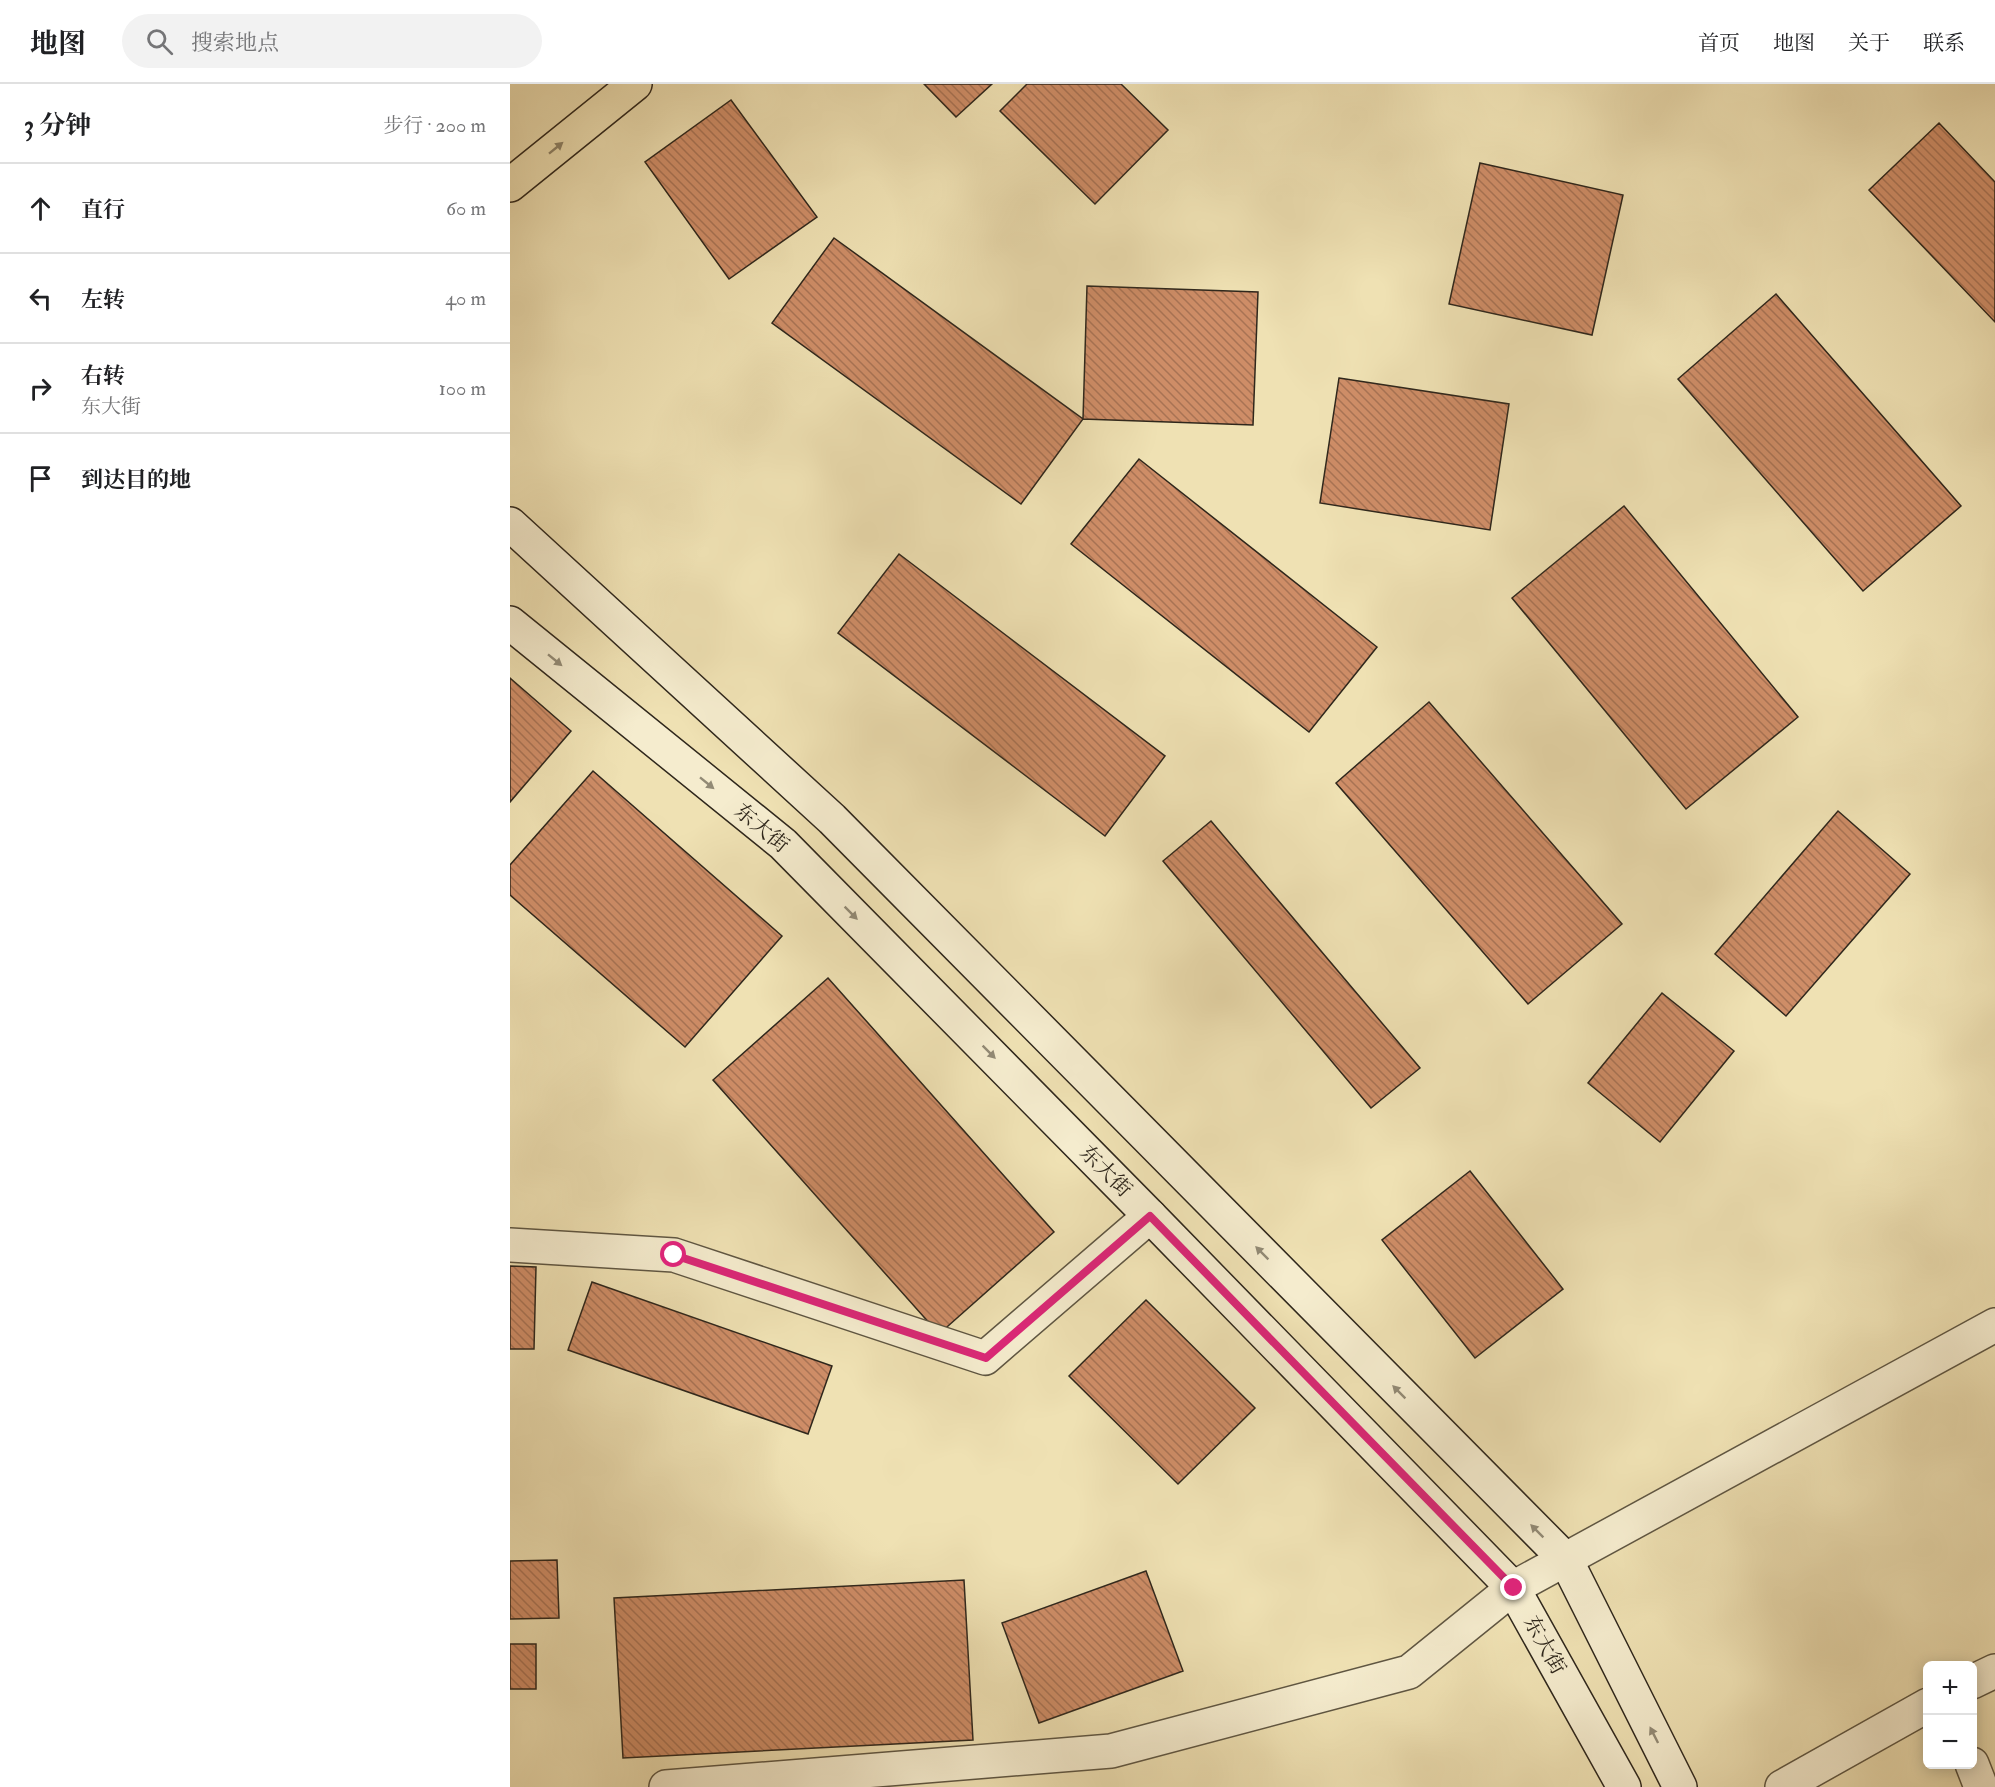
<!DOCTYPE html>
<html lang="zh">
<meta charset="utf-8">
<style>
:root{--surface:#fff;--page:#f2f2f2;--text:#202124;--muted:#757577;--line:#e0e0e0}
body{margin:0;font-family:"IM FELL Double Pica","Noto Serif SC",serif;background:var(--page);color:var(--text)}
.controls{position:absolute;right:18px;bottom:18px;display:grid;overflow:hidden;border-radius:9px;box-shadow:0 3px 15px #0003}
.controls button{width:54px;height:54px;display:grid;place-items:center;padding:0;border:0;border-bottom:2px solid var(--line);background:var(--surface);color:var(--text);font:30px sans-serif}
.stop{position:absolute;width:18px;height:18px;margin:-14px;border:4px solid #db2777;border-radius:50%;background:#fff}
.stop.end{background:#db2777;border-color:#fff;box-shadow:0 2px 6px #0008}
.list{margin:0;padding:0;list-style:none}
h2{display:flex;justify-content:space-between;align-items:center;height:78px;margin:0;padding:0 24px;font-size:26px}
h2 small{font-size:20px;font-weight:400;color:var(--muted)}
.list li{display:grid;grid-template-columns:39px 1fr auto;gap:18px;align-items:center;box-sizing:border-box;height:90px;padding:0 24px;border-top:2px solid var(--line)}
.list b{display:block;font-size:22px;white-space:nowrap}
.list p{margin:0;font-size:20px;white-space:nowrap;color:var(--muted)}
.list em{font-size:20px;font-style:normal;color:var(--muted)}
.icon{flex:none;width:33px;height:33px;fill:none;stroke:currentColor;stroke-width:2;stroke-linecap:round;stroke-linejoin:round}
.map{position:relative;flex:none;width:1485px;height:1703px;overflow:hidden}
header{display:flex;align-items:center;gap:36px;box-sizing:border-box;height:84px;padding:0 30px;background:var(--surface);border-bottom:2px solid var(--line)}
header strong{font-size:28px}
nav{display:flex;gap:33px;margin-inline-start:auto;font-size:21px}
.search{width:420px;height:54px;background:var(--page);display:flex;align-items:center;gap:15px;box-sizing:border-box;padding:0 21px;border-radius:33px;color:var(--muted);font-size:22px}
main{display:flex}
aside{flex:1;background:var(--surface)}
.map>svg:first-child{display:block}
</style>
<header>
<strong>地图</strong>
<div class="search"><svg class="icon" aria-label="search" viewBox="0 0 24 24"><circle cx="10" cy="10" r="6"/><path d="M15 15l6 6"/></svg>搜索地点</div>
<nav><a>首页</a><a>地图</a><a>关于</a><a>联系</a></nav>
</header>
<main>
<aside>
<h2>3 分钟<small>步行 · 200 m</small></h2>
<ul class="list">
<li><svg class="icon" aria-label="ahead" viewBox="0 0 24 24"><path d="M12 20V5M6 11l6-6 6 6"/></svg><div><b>直行</b></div><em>60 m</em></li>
<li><svg class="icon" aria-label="left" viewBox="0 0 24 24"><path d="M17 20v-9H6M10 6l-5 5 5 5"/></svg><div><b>左转</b></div><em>40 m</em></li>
<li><svg class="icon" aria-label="right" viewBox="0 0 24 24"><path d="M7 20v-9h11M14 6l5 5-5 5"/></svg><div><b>右转</b><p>东大街</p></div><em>100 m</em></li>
<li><svg class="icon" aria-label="arrive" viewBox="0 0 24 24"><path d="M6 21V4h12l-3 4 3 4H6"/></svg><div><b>到达目的地</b></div></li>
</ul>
</aside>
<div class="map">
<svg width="1485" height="1703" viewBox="0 0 1485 1703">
<defs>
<pattern id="building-back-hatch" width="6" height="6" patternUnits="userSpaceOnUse" patternTransform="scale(1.5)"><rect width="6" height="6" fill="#ce8d67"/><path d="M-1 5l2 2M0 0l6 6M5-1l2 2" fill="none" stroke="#a87354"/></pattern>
</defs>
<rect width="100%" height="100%" fill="#efe1b3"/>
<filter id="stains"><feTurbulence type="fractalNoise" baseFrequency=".00333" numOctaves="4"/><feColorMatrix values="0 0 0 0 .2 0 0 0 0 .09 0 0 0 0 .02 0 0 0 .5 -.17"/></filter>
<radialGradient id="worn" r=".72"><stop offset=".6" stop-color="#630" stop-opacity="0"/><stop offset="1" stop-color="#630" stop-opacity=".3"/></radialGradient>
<path fill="url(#building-back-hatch)" stroke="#2f271c" stroke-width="1.5" d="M 414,0 L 482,0 L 446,33 Z
M 517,0 L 611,0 L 658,46 L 585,120 L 490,27 Z
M 221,16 L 307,133 L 219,195 L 135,78 Z
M 1429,39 L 1485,98 L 1485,238 L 1359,106 Z
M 970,79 L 1113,111 L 1082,251 L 939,220 Z
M 324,154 L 573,335 L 511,420 L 262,239 Z
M 577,202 L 748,208 L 743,341 L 573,335 Z
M 1266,210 L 1451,422 L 1353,507 L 1168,295 Z
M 829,294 L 999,320 L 980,446 L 810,419 Z
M 629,375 L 867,563 L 799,648 L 561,460 Z
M 1114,422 L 1288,633 L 1176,725 L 1002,514 Z
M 389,470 L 655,672 L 595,752 L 328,549 Z
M 0,594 L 61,647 L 0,718 Z
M 919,618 L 1112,840 L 1018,920 L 826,699 Z
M 83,687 L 272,852 L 175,963 L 0,811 L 0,781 Z
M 1328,727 L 1400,790 L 1276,932 L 1205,870 Z
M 701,737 L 910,984 L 861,1024 L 653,777 Z
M 318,894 L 544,1148 L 429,1250 L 203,996 Z
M 1152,909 L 1224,967 L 1150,1058 L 1078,999 Z
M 960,1087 L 1053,1205 L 965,1274 L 872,1156 Z
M 0,1182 L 26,1183 L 24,1265 L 0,1265 Z
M 82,1198 L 322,1282 L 298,1350 L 58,1266 Z
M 636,1216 L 745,1324 L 668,1400 L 559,1292 Z
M 47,1476 L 49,1534 L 0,1535 L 0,1477 Z
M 636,1487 L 673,1587 L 529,1639 L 492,1539 Z
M 454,1496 L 463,1656 L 113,1674 L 104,1514 Z
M 0,1560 L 26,1560 L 26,1605 L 0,1605 Z"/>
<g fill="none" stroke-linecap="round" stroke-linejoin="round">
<defs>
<path id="minor" d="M 0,1161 L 164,1171 L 475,1274 L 640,1132
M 1462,1598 L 1485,1587
M 1462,1680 L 1471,1703
M 156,1703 L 601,1667 L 899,1588 L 1003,1504 L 1485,1241
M 1272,1703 L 1418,1621"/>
<path id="secondary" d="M 0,440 L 322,735 L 1056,1476 L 1170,1703
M 0,539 L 273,760 L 640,1132 L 1003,1504 L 1114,1703"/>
<path id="trunk" d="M 0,101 L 125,0"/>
</defs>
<use href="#minor" stroke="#5f5642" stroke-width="36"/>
<use href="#secondary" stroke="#2f271c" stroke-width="36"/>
<use href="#trunk" stroke="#2f271c" stroke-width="36"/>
<use href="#minor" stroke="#f5ecce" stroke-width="33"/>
<use href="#secondary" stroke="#f5ecce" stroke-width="33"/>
<use href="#trunk" stroke="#efe1b3" stroke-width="33"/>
</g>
<defs><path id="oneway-solid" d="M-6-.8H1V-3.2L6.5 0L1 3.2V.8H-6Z" transform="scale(1.5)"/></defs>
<use fill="#8f8468" href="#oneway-solid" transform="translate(46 64) rotate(-39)"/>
<g fill="#928a75">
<use href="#oneway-solid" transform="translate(45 576) rotate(39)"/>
<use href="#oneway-solid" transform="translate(197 699) rotate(39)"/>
<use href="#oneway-solid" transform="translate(341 829) rotate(45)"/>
<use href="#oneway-solid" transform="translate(479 968) rotate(45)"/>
<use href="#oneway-solid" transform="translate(752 1169) rotate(-135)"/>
<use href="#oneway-solid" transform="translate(889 1308) rotate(-135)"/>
<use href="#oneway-solid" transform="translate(1027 1447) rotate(-135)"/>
<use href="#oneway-solid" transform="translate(1144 1651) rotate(-117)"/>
</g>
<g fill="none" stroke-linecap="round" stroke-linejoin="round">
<path stroke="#db2777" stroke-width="8" d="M 164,1171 L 476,1274 L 640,1132 L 1004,1504"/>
</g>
<g text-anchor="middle" stroke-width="4.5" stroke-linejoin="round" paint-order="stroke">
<g font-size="21" fill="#2f271c" stroke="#f5ecce">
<text transform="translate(252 744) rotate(40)" y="7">东大街</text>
<text transform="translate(596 1087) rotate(45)" y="7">东大街</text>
<text transform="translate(1035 1561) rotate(61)" y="7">东大街</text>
</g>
</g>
<rect width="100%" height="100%" filter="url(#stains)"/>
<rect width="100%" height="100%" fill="url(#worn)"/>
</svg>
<div class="controls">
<button>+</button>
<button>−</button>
</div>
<div class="stop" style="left:164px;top:1171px"></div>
<div class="stop end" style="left:1004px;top:1504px"></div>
</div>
</main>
